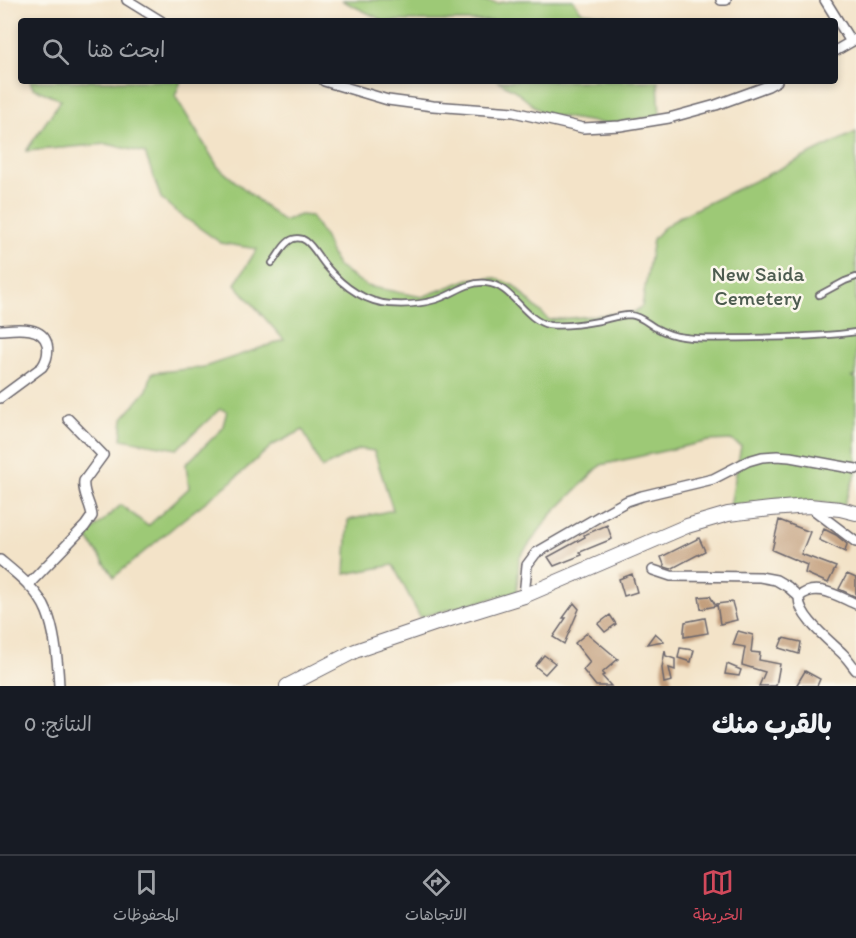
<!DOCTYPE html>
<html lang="ar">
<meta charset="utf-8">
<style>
:root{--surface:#171b24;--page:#242831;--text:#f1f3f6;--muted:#9ea1a6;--line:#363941;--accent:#d1495b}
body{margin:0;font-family:Itim,"Playpen Sans Arabic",sans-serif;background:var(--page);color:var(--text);direction:rtl}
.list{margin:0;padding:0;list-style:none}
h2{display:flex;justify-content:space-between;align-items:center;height:78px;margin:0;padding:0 24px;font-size:26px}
h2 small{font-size:20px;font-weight:400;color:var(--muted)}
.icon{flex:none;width:33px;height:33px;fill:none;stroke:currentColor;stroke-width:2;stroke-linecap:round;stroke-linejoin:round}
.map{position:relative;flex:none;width:856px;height:686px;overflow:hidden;direction:ltr}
.search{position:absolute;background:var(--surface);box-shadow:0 3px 9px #0003;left:18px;right:18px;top:18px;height:66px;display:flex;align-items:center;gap:15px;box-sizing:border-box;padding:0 21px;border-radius:6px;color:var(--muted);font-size:22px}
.sheet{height:168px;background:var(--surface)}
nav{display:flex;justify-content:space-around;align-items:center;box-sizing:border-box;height:84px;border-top:2px solid var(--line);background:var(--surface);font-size:16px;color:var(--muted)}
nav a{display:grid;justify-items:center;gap:3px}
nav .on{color:var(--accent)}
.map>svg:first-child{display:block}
</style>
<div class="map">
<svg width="856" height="686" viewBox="0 0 856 686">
<rect width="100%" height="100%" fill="#fbf7ec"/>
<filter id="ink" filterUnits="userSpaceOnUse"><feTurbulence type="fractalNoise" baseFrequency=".0167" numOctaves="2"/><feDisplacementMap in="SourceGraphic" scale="12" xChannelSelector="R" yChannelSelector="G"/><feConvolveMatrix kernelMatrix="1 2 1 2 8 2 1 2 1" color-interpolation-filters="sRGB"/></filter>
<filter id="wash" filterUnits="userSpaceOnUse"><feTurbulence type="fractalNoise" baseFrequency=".008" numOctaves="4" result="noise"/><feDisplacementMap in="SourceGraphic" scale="24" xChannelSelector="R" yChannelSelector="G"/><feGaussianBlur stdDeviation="1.35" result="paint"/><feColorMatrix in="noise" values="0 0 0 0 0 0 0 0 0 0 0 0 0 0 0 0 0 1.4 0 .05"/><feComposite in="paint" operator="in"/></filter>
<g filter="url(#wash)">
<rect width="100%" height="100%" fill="#f3e3c8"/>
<path fill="#9dc976" stroke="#607658" stroke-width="1.5" d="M 341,0 L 468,0 L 498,3 L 518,0 L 573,0 L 582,12 L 647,21 L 384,21 Z
M 30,81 L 181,81 L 175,96 L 218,167 L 283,221 L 300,215 L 311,216 L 325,238 L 337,266 L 367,286 L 422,297 L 469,279 L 496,278 L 514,286 L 549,320 L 634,312 L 642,306 L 653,239 L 662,229 L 679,217 L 856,132 L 856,376 L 852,377 L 856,379 L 856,473 L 844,505 L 778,498 L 730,506 L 741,446 L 731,440 L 709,441 L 601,465 L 550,516 L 519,558 L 517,592 L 420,617 L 393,565 L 345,574 L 348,520 L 393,510 L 374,451 L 359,449 L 322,468 L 303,430 L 273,445 L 231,482 L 181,521 L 114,577 L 86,536 L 121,505 L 148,526 L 189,488 L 186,464 L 222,429 L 227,411 L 220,409 L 177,449 L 121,439 L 123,418 L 147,390 L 152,373 L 204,367 L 284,340 L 235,284 L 257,249 L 221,243 L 174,210 L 161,198 L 145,153 L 107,144 L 26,151 L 61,100 L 33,88 Z
M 498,81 L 658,81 L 660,116 L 606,124 L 544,114 L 514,90 Z"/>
<g id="blocks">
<path fill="#c39f7d" d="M 779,520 L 810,532 L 801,554 L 836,567 L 828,583 L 805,573 L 807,565 L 772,550 Z
M 607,525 L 612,539 L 580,552 L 582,555 L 554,566 L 548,557 L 585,537 L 584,535 Z
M 824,529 L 836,535 L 847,544 L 845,552 L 819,540 Z
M 699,538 L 705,551 L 671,569 L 665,567 L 661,557 Z
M 632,574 L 637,592 L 624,596 L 619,579 Z
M 847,574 L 856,578 L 856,597 L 839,589 Z
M 710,596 L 716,606 L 701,609 L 699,597 Z
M 732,602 L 737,620 L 720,624 L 717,604 Z
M 574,603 L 579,609 L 564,644 L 553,637 L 566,618 L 563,618 Z
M 610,615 L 616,624 L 605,632 L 598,624 Z
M 705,618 L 708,633 L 684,637 L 684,631 L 685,622 Z
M 738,631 L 753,635 L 751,652 L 760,653 L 759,660 L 780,664 L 776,686 L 759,686 L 765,672 L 742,665 L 745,647 L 733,645 Z
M 587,633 L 618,659 L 602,673 L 604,675 L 602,676 L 611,686 L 596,686 L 583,670 L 590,662 L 575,643 Z
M 655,633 L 664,641 L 647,644 Z
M 783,638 L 801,642 L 799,654 L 779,648 Z
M 680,648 L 694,650 L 691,662 L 678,658 Z
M 665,650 L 666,656 L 675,659 L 675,670 L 669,668 L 672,681 L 664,683 L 662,668 Z
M 544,655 L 555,663 L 545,674 L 535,666 Z
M 727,664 L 741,670 L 739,676 L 725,674 Z
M 805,671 L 820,679 L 817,686 L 796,686 Z"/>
</g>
</g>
<g filter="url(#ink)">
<use href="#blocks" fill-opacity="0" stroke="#6b666c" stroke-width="1.5"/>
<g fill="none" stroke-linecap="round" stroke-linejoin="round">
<defs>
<path id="lane" d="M 272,263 C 278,256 284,242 293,239 C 297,238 302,238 306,241 C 314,247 319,258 326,266 C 342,285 364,302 390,304 C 405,305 421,304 435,300 C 453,295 467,281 486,283 C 513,285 523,320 549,325 C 565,327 583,324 599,321 C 609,319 619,315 630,315 C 640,316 646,322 654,327 C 663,332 673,336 684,337 C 706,340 729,338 752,338 C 787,337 821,337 856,332
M 819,295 L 845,281 L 856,277"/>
<path id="street" d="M 127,0 L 161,21
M 721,0 L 726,0
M 825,0 L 851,42
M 835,51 L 856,39
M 324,81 L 388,100 L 433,106 L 514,112 L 583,128 L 620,126 L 669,118 L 716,105 L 768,86 L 777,81
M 0,330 C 16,329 42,325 47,344 C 49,353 47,360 42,367 L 0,398
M 810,507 L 856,542
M 0,560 C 17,574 39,591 47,612 C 55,632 58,664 59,686
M 653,570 L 671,576 L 760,577 L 776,580 L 788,587 L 799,597
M 28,585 L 85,526 L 92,516 C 91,504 82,493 84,481 L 103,455 L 68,419
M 524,596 L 527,565 L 536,553 L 600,516 L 627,501 L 642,496 L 713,479 L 748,461 L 762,457 L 777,456 L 790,457 L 856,469
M 856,604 C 839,597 815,581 799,597 C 798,617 830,641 843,654 C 848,659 852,665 856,670"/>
<path id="secondary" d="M 287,686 L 355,651 L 437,623 L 524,596 L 687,526 L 728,514 L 771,509 L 809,506 L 840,509 L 856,513"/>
</defs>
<use href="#lane" stroke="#6b666c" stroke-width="8"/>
<use href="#street" stroke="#6b666c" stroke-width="12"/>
<use href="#secondary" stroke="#6b666c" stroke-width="16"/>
<use href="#lane" stroke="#fff" stroke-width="4.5"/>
<use href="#street" stroke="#fff" stroke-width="9"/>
<use href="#secondary" stroke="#fff" stroke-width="14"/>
</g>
</g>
<g text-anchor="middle" stroke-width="5" stroke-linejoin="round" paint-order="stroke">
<g font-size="21" fill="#4d5c50" stroke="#fbf7ec">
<text x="758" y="281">New Saida<tspan x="758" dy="24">Cemetery</tspan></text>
</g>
</g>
</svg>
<div class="search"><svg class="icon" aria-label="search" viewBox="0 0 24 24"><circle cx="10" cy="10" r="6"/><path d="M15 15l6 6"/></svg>ابحث هنا</div>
</div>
<section class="sheet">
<h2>بالقرب منك<small>النتائج: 0</small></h2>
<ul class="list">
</ul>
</section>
<nav>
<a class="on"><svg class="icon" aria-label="map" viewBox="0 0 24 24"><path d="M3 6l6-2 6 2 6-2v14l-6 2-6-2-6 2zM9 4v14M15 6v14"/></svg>الخريطة</a>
<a><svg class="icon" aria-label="directions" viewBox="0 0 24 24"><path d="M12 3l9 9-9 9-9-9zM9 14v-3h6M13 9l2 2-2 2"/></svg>الاتجاهات</a>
<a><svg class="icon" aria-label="saved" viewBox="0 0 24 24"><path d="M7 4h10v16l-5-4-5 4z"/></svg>المحفوظات</a>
</nav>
